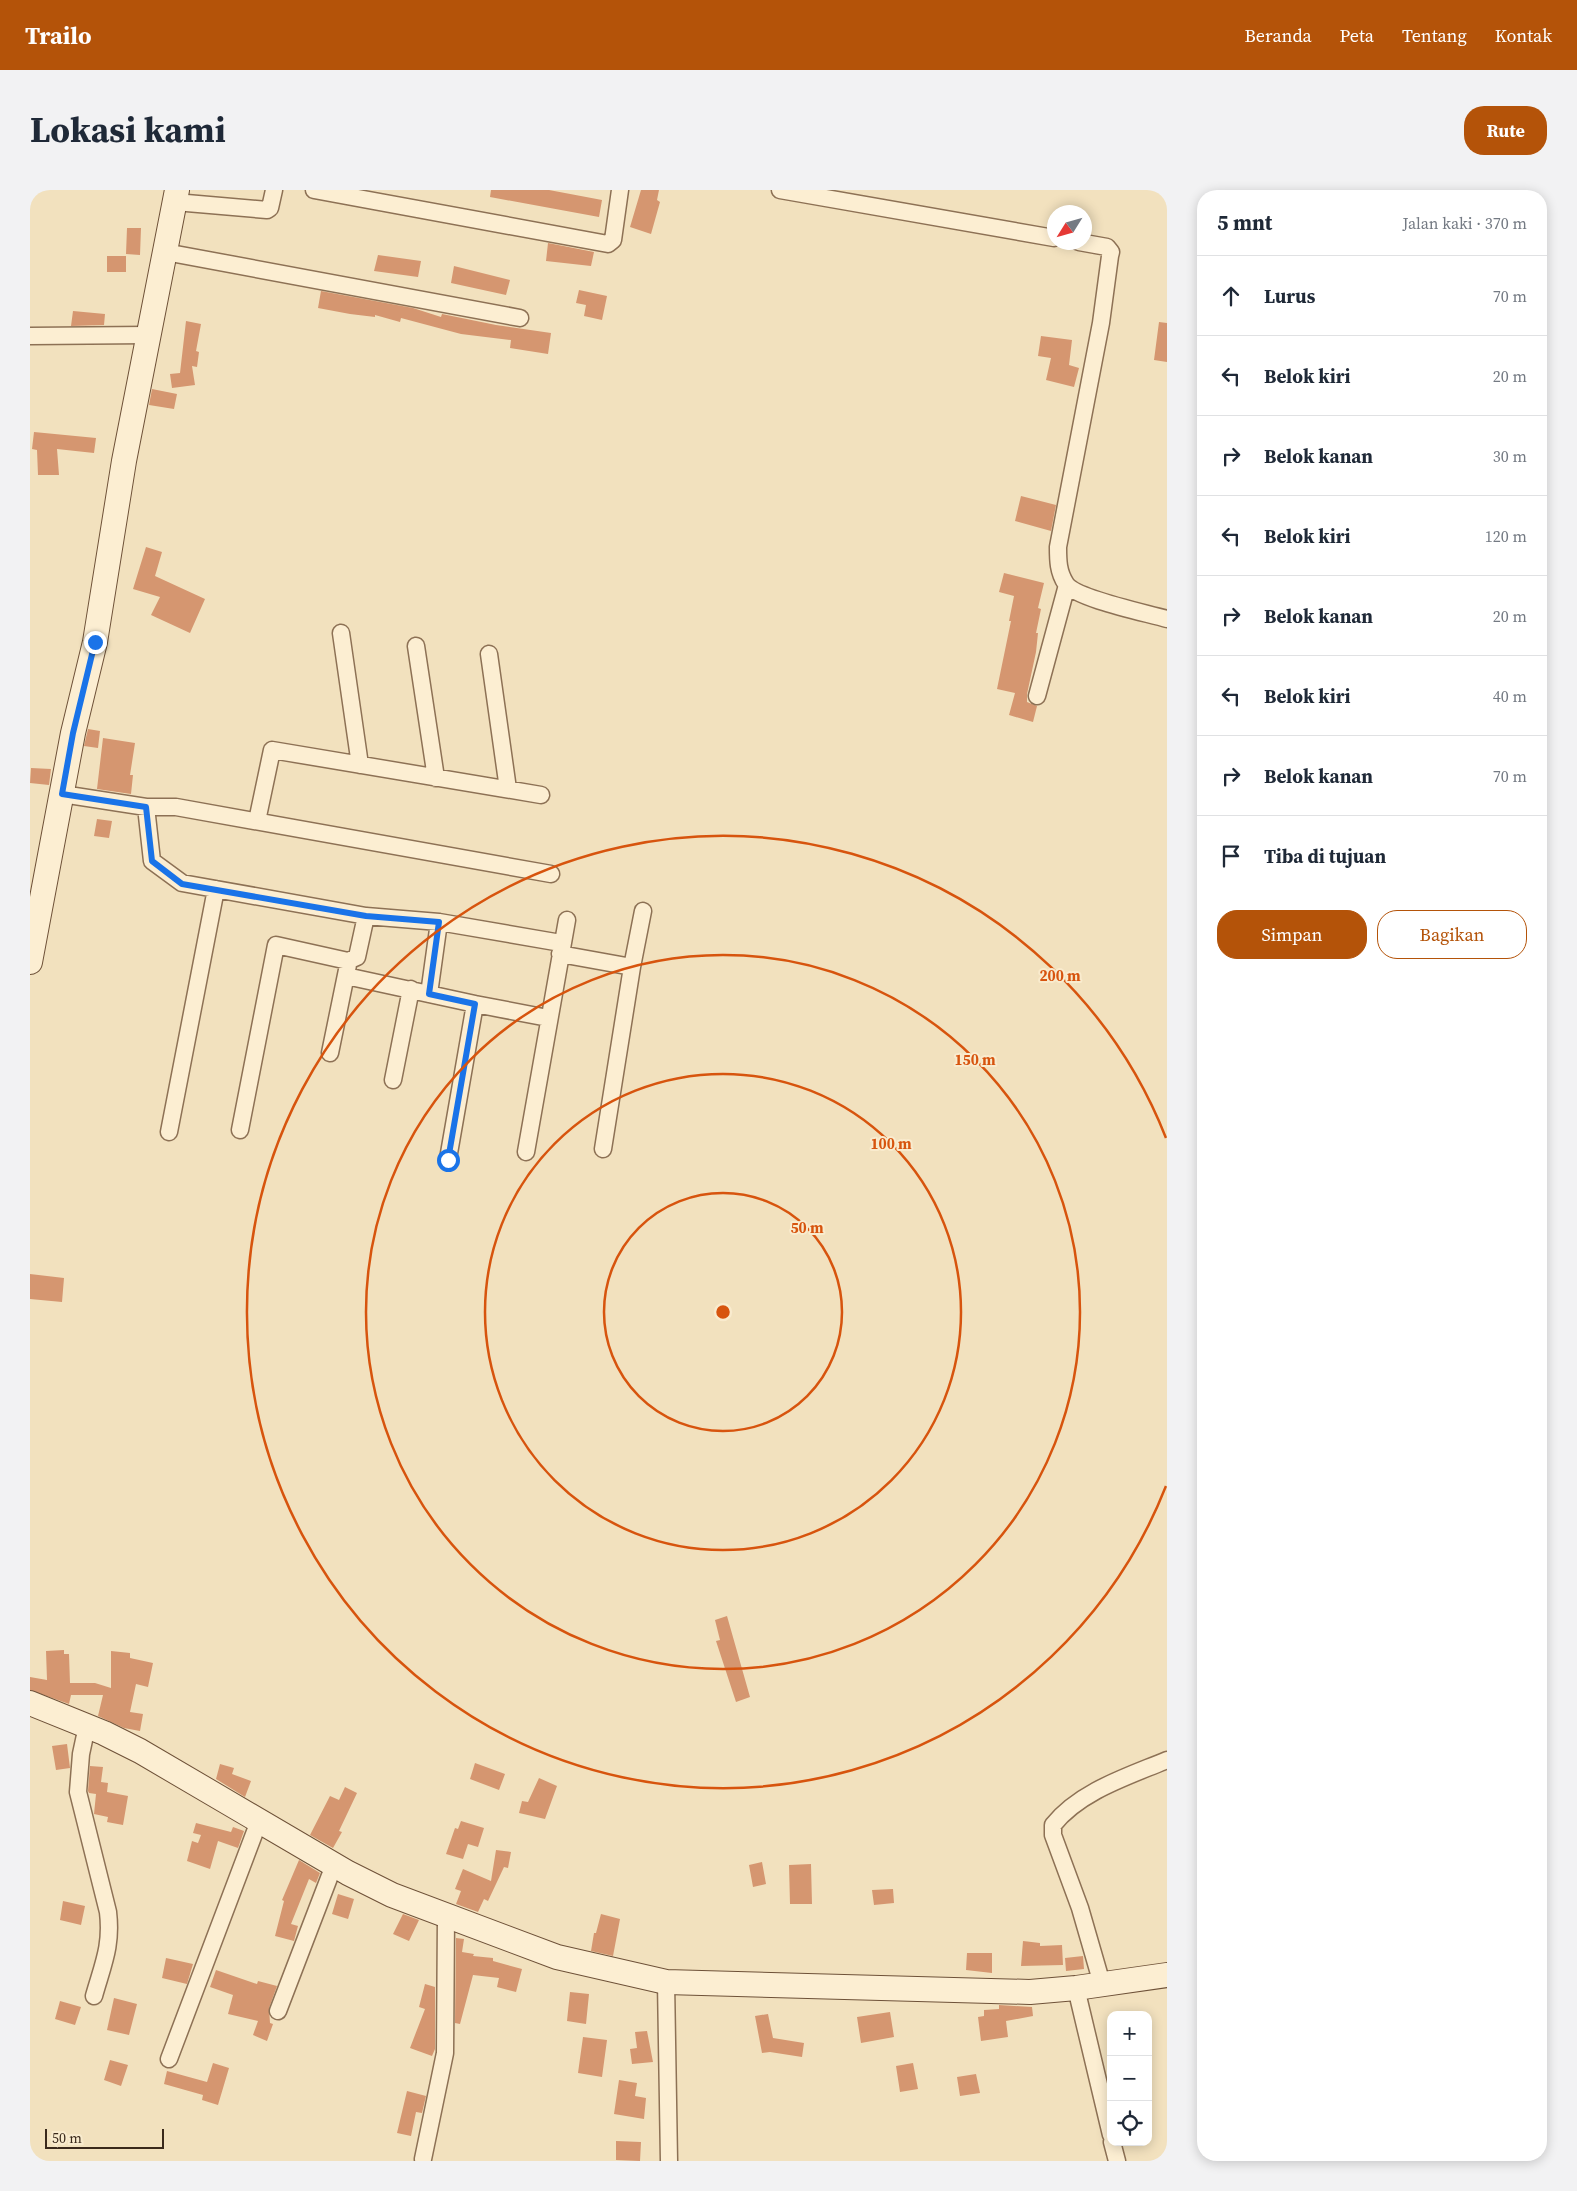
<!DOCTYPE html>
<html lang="id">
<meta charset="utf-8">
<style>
:root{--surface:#fff;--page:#f2f2f3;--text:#1f2937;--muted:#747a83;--line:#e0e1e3;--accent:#b45309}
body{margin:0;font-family:"Source Serif 4",serif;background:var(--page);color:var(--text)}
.controls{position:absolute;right:15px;bottom:15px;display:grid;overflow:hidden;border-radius:10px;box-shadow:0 2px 12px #0003}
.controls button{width:45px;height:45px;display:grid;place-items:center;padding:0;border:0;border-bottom:1px solid var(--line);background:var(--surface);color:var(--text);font:25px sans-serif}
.compass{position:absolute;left:1017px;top:15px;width:45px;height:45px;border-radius:50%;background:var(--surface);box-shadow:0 2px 12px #0003;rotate:233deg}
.scale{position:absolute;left:15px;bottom:12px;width:119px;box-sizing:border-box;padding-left:5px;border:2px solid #3a291b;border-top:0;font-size:14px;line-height:18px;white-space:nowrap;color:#3a291b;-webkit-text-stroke:4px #f9ebce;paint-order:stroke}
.stop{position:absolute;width:15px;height:15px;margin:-11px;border:4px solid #1a73e8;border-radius:50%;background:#fff}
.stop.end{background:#1a73e8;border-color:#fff;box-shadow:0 1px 5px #0008}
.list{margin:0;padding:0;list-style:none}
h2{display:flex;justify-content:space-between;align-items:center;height:65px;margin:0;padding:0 20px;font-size:21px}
h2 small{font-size:16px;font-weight:400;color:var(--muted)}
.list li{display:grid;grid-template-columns:32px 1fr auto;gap:15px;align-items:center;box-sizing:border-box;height:80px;padding:0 20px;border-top:1px solid var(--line)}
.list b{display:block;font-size:19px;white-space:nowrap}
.list em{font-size:16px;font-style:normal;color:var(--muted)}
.actions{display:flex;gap:10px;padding:15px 20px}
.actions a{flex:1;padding:11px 0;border:1px solid var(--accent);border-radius:20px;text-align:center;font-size:18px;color:var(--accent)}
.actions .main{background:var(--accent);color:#fff}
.icon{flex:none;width:28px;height:28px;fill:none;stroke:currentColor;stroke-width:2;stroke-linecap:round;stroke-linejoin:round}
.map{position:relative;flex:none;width:1137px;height:1971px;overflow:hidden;border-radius:20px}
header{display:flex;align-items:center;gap:30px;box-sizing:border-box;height:70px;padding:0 25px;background:var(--accent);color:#fff}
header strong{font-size:24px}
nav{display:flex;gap:28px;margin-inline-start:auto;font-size:18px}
.intro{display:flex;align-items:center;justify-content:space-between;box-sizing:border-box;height:120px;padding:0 30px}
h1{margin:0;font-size:35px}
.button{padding:12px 22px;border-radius:20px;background:var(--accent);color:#fff;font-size:18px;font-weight:700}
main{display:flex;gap:30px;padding:0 30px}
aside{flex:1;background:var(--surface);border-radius:20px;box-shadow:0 2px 12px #0003}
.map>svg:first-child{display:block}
</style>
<header>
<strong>Trailo</strong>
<nav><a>Beranda</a><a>Peta</a><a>Tentang</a><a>Kontak</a></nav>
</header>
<div class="intro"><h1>Lokasi kami</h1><a class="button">Rute</a></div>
<main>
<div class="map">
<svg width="1137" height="1971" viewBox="0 0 1137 1971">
<rect width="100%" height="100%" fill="#f2e1be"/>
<path fill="#d59670" d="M 461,0 L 519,0 L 572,10 L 569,27 L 460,7 Z
M 611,0 L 629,0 L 627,10 L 630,12 L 621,44 L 600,37 Z
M 97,38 L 111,38 L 110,65 L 96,64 Z
M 518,53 L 564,62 L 561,76 L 516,71 Z
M 348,65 L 391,71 L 388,87 L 344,81 Z
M 77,66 L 96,66 L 96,82 L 77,82 Z
M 424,76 L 480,90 L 476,105 L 421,93 Z
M 549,100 L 577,106 L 572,130 L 554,126 L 556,115 L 546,113 Z
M 291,101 L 383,118 L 411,127 L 412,124 L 466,135 L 521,143 L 518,164 L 480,158 L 481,150 L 431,144 L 371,128 L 370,132 L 345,125 L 345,127 L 320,124 L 288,118 Z
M 43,121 L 75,124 L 74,135 L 41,136 Z
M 156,131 L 171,134 L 166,161 L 169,162 L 167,177 L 162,176 L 165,195 L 142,198 L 140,184 L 150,183 Z
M 1129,132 L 1137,133 L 1137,172 L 1124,170 Z
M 1011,146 L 1042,150 L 1039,175 L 1049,178 L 1044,197 L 1016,190 L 1021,168 L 1008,166 Z
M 122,199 L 147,204 L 144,219 L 119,215 Z
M 4,242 L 66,248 L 64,263 L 27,259 L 29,285 L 8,285 L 7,260 L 2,259 Z
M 991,306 L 1026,315 L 1021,341 L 985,331 Z
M 116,357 L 132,362 L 125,386 L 175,409 L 160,443 L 121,425 L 130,407 L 103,399 Z
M 974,383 L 1014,393 L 1008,418 L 1011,419 L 1006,443 L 1008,443 L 1006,462 L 997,504 L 997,512 L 1007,516 L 1003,532 L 979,525 L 985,503 L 967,499 L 981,431 L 979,431 L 984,406 L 969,402 Z
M 58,539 L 70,541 L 68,558 L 54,556 Z
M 73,548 L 105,553 L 100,585 L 103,585 L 101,604 L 67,599 Z
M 1,578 L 21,579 L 19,595 L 0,593 Z
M 67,629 L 82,631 L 79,648 L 64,646 Z
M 0,1084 L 34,1088 L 32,1112 L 0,1109 Z
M 697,1426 L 720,1507 L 706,1512 L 686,1451 L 690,1450 L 685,1430 Z
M 34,1460 L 34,1464 L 39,1464 L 40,1493 L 65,1493 L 81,1498 L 81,1461 L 100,1463 L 100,1468 L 123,1473 L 118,1497 L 106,1494 L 100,1522 L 113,1524 L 110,1541 L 94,1538 L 68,1526 L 73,1505 L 41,1505 L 39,1514 L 0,1500 L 0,1487 L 17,1490 L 16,1461 Z
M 37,1554 L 40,1578 L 26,1580 L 22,1556 Z
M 445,1573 L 475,1584 L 469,1600 L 440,1589 Z
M 190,1574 L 204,1578 L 202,1584 L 221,1591 L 215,1607 L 186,1589 Z
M 60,1576 L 73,1577 L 71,1592 L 78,1593 L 77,1602 L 98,1606 L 93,1635 L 77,1632 L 78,1627 L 64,1624 L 66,1604 L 59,1603 L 58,1601 Z
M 509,1588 L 527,1596 L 515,1629 L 489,1623 L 492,1611 L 498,1612 Z
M 315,1597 L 327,1603 L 309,1641 L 312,1642 L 303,1658 L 280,1645 L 300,1606 L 309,1610 Z
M 431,1631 L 454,1638 L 448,1657 L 438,1654 L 433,1669 L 416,1664 L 425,1638 L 428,1639 Z
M 166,1633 L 201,1642 L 203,1637 L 214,1641 L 208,1658 L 188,1651 L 180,1679 L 157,1671 L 162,1651 L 168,1653 L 171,1645 L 163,1643 Z
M 466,1660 L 481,1662 L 478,1678 L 474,1677 L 458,1711 L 454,1709 L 448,1722 L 426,1714 L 431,1701 L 425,1699 L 433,1679 L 461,1691 Z
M 269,1670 L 290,1683 L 286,1693 L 279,1689 L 261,1734 L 268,1736 L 264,1751 L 245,1746 L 254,1711 L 252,1710 Z
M 732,1672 L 736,1694 L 723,1697 L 719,1675 Z
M 781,1674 L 782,1714 L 760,1714 L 759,1675 Z
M 863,1699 L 864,1713 L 844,1715 L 842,1700 Z
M 308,1704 L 324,1709 L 318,1729 L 302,1724 Z
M 33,1711 L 55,1716 L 51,1735 L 30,1730 Z
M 373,1724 L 389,1730 L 379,1751 L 363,1744 Z
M 571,1724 L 590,1729 L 583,1766 L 561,1761 L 564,1743 L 566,1743 Z
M 426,1748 L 434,1749 L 432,1762 L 444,1764 L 443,1766 L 463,1768 L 463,1771 L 492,1779 L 486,1802 L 467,1797 L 469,1788 L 443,1785 L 430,1834 L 425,1833 Z
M 993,1751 L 1010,1753 L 1010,1756 L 1032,1755 L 1033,1775 L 991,1776 Z
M 937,1763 L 962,1763 L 962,1783 L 936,1780 Z
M 1053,1766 L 1054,1779 L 1036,1781 L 1035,1768 Z
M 136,1768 L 163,1774 L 157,1794 L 132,1788 Z
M 186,1780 L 227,1794 L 228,1791 L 247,1796 L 239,1818 L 240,1833 L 243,1834 L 237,1851 L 223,1845 L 228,1831 L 198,1824 L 203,1805 L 180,1797 Z
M 395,1794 L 405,1797 L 405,1859 L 402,1866 L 380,1858 L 395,1819 L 389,1817 Z
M 540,1802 L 559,1804 L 556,1834 L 537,1831 Z
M 84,1808 L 107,1814 L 99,1845 L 77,1840 Z
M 30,1811 L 51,1817 L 45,1835 L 25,1829 Z
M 969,1815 L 1002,1817 L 1003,1826 L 976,1831 L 978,1847 L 951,1851 L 948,1827 L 954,1826 L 954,1820 L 969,1819 Z
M 860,1822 L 864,1847 L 831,1853 L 827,1827 Z
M 738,1824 L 743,1848 L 774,1853 L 772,1867 L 740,1862 L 732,1863 L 725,1826 Z
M 617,1841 L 623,1872 L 602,1874 L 600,1859 L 607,1858 L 605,1842 Z
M 553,1847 L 577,1850 L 572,1887 L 548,1883 Z
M 80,1870 L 98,1875 L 91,1896 L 74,1890 Z
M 183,1873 L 199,1878 L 188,1915 L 172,1910 L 173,1905 L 134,1894 L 137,1881 L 177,1892 Z
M 883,1873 L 888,1899 L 870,1902 L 866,1876 Z
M 946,1884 L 950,1903 L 930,1906 L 927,1887 Z
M 589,1890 L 607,1893 L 605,1906 L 616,1908 L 614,1929 L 584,1924 Z
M 377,1901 L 396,1906 L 392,1923 L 386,1922 L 381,1946 L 367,1943 Z
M 586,1951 L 611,1952 L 610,1971 L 586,1970 Z"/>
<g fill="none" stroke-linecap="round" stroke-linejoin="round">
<defs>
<path id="street" d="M 284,0 L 578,54 L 583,50 L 590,0
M 750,0 L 1024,48
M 145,12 L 237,20 L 240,18 L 244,0
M 1049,52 L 1077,57 L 1081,62 L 1080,66 L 1071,133 L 1028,357 C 1028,370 1028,382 1036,394 C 1047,409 1117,423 1137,429
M 135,62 L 490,128
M 0,146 L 119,145
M 311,443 L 330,575
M 386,456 L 406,588
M 459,464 L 478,599
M 1007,506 L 1037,395
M 32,604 L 116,617 L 146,617 L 521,684
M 116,617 L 122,671 L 152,693 L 336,726 L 409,732 L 531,753
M 227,631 L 242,560 L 511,605
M 530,764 L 602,777
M 316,786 L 445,814 L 418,969
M 399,804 L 409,732
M 445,814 L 518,828
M 300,863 L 318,775
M 363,890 L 381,799
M 210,940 L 246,755 L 318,771 L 327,767 L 336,726
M 139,942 L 186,699
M 573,959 L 602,777 L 613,721
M 496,962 L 537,730
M 57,1536 L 51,1564 L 48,1602 L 78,1722 C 82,1756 73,1774 64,1806
M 636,1792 L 639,1971
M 1072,1794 L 1050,1718 L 1023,1645 L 1023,1635 C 1050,1601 1099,1586 1137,1570
M 1046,1798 L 1081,1945
M 248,1821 L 304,1675
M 139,1869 L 229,1631
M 1082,1952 L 1087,1971
M 393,1969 L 415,1863 L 416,1726"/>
<path id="secondary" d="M 0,772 L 43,543 L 65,452 L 94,271 L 147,0
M 0,1513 L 74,1543 L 110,1561 L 318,1683 L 362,1705 L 527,1767 L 636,1792 L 1000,1802 L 1046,1798 L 1137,1785"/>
</defs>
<use href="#street" stroke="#8d7155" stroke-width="19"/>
<use href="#secondary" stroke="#6e5138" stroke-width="26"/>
<use href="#street" stroke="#fceed2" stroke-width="16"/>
<use href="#secondary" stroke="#fceed2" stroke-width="24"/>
</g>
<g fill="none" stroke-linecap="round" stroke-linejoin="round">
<path stroke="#1a73e8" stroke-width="6" d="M 65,452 L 43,543 L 32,604 L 116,617 L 122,671 L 152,694 L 336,726 L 409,732 L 399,804 L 445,814 L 418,970"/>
</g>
<g fill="none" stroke="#d7540e" stroke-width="2.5">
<circle cx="693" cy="1122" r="119"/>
<circle cx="693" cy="1122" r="238"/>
<circle cx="693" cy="1122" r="357"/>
<path d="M1136 1296A476 476 0 1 1 1136 948"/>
</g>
<circle cx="693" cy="1122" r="8" fill="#d7540e" stroke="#f9ebce" stroke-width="2.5"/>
<g font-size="15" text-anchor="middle" font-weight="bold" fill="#d7540e" stroke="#f9ebce" stroke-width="4" stroke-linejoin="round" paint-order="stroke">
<text x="1030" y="791">200 m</text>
<text x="945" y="875">150 m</text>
<text x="861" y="959">100 m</text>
<text x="777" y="1043">50 m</text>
</g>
</svg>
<div class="controls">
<button>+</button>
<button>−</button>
<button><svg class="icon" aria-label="locate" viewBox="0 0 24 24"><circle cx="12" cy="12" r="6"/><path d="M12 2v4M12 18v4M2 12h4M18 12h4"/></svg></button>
</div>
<svg class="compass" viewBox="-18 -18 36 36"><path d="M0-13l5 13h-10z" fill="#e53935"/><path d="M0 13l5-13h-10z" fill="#747a83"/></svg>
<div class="scale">50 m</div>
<div class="stop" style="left:418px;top:970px"></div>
<div class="stop end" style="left:65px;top:452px"></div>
</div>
<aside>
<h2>5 mnt<small>Jalan kaki · 370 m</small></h2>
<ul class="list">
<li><svg class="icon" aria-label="ahead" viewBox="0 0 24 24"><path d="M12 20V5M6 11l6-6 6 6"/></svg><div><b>Lurus</b></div><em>70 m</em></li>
<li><svg class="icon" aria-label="left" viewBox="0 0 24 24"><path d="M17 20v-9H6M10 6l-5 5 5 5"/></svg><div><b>Belok kiri</b></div><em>20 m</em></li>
<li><svg class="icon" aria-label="right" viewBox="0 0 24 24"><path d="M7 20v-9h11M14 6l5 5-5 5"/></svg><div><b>Belok kanan</b></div><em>30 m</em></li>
<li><svg class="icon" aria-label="left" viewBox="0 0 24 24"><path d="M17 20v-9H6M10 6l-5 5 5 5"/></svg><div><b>Belok kiri</b></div><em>120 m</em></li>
<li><svg class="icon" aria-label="right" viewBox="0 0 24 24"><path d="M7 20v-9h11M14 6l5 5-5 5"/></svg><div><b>Belok kanan</b></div><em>20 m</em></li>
<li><svg class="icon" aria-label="left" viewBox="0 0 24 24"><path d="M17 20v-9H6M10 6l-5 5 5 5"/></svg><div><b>Belok kiri</b></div><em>40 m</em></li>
<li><svg class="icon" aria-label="right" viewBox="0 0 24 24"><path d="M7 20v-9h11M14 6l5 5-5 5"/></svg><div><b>Belok kanan</b></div><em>70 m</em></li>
<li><svg class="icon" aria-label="arrive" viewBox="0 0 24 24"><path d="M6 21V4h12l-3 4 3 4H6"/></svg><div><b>Tiba di tujuan</b></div></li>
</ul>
<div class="actions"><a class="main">Simpan</a><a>Bagikan</a></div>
</aside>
</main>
